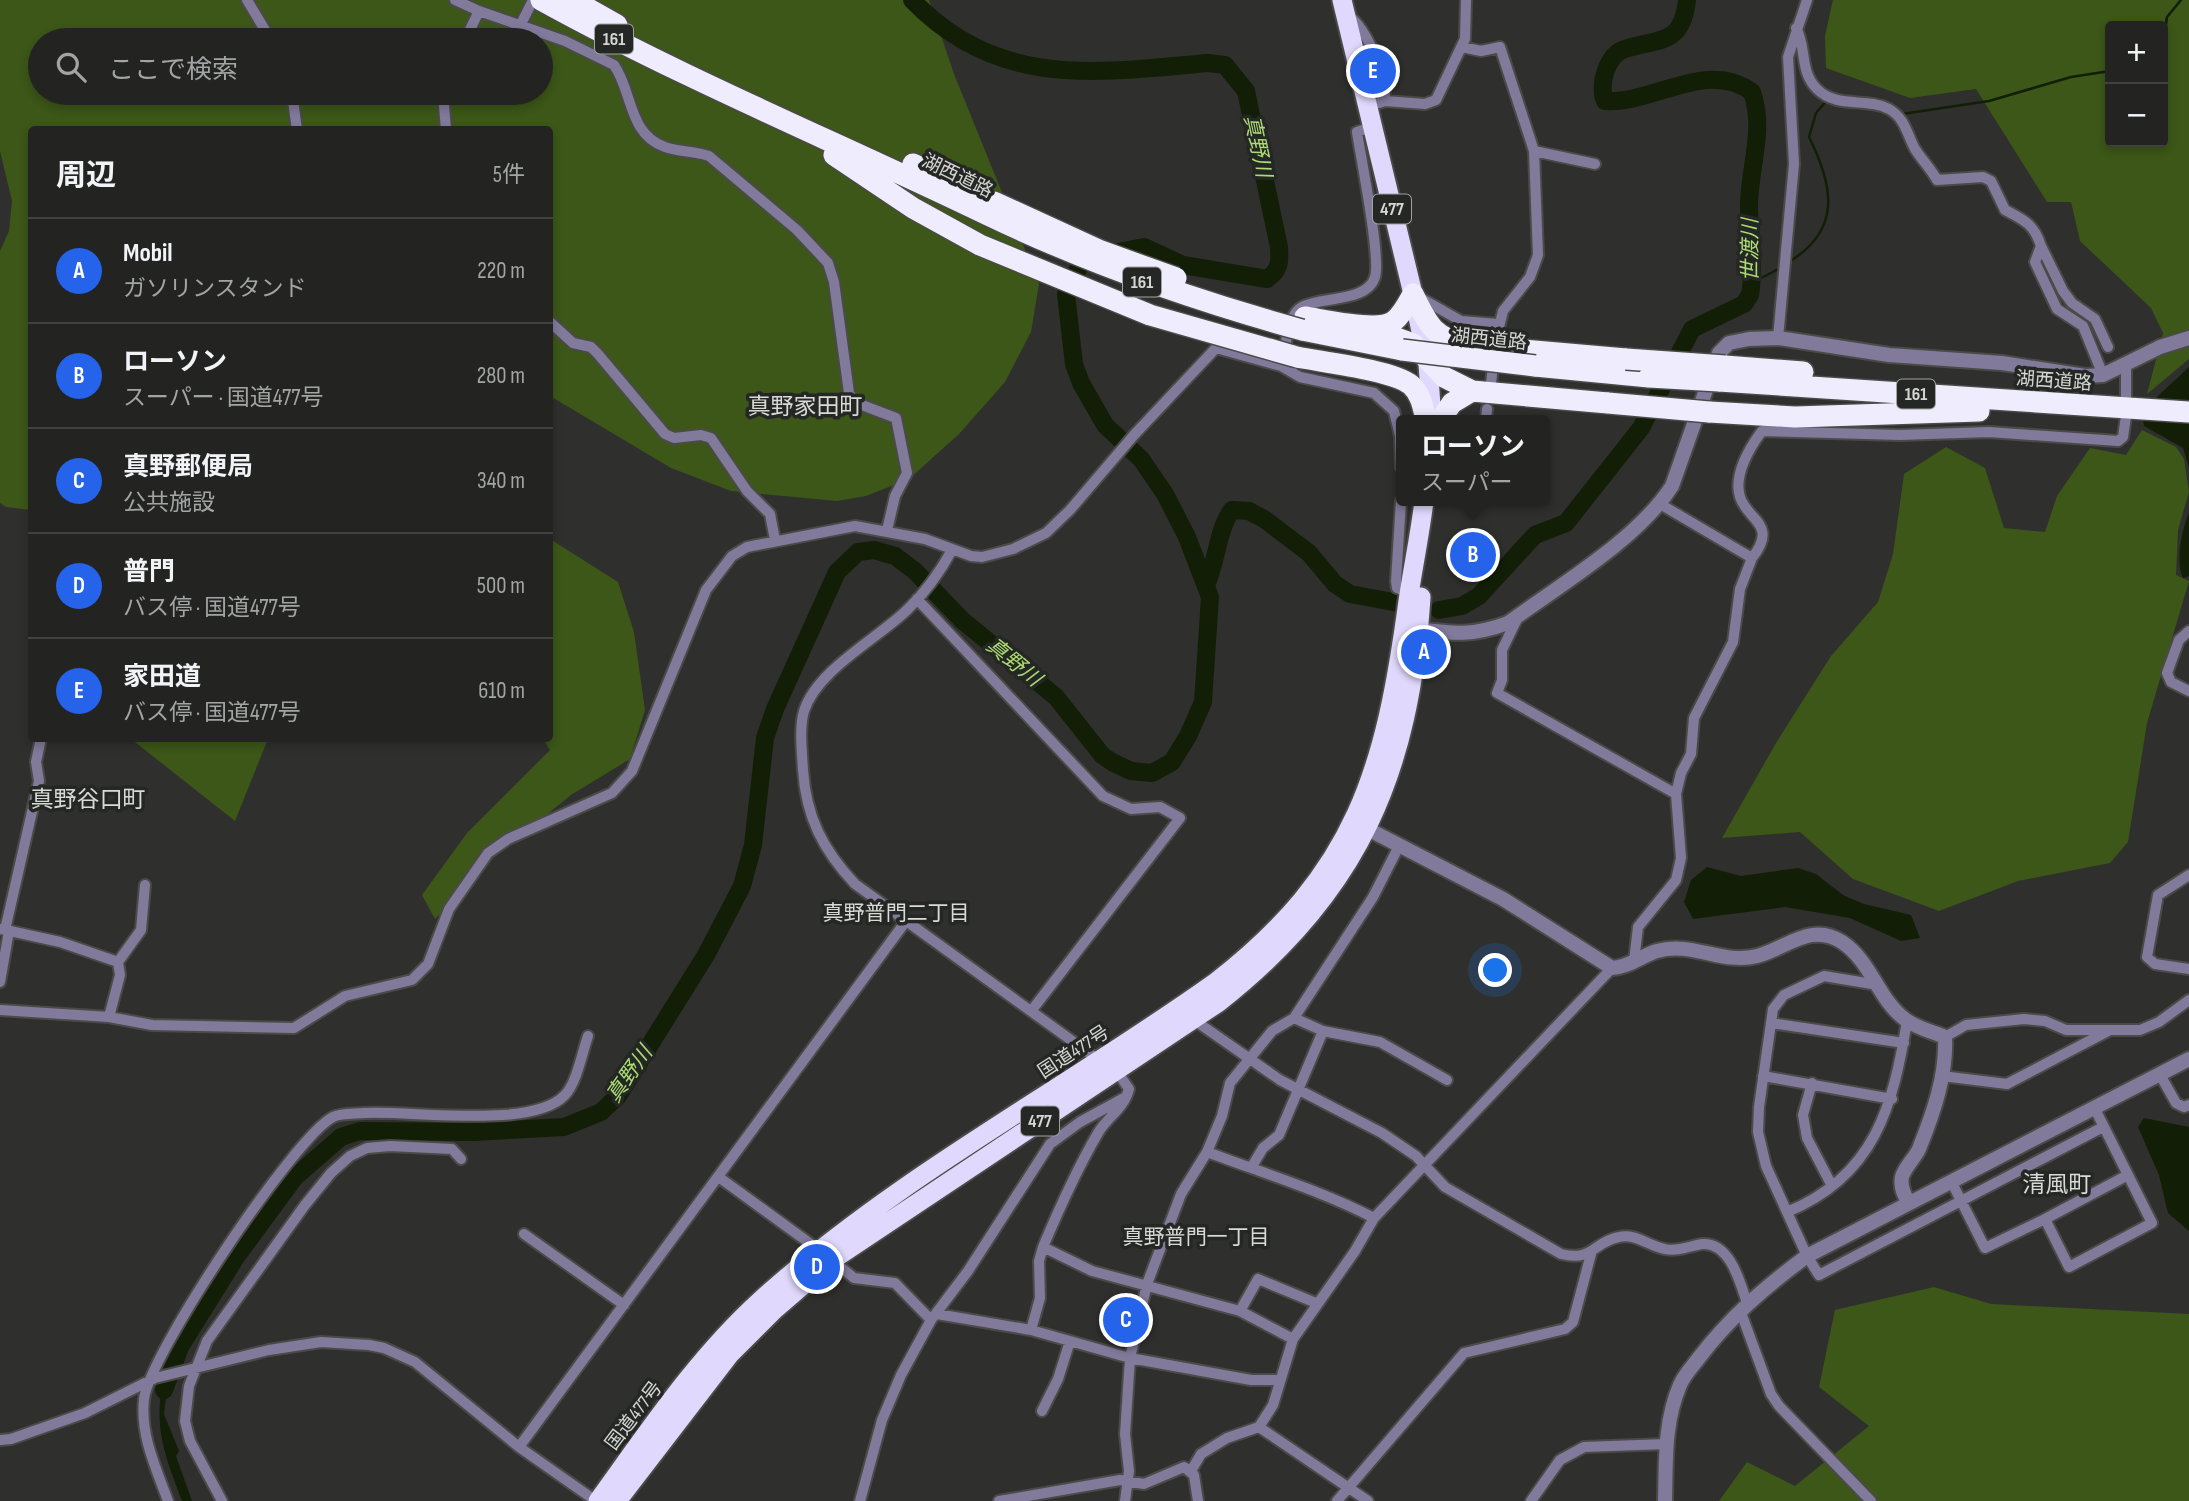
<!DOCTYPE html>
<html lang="ja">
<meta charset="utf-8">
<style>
:root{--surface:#232422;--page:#2b2c2a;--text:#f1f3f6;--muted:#a3a4a5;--line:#404140;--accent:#2563eb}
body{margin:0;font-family:"Sofia Sans Condensed","Noto Sans JP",sans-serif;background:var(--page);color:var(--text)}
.controls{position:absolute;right:21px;top:21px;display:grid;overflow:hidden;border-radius:7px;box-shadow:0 4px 10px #0003}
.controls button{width:63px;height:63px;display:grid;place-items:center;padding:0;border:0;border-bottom:2px solid var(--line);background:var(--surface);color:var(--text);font:35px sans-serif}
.you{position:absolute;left:1496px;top:971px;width:24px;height:24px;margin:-18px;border:5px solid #fff;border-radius:50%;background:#1a73e8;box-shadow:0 0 0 10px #1a73e833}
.badge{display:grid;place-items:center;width:46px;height:46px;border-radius:50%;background:var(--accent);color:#fff;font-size:23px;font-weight:700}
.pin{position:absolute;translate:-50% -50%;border:4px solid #fff;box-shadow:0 2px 7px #0006}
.popup{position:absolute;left:1396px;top:415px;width:154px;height:91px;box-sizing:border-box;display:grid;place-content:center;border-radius:7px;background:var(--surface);filter:drop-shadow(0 2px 5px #0005);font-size:23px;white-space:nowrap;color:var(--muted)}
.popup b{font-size:26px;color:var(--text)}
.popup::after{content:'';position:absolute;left:50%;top:100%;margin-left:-14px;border:14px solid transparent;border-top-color:var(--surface)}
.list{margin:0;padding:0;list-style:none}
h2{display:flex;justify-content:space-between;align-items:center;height:91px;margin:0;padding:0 28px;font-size:30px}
h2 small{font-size:23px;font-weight:400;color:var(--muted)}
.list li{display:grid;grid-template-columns:46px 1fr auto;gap:21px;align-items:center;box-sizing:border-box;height:105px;padding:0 28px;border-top:2px solid var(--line)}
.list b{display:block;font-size:26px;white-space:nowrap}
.list p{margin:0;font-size:23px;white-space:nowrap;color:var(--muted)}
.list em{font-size:23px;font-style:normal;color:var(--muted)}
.icon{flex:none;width:38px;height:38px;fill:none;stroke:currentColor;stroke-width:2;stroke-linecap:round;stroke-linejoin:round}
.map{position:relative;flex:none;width:2189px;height:1501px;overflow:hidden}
.search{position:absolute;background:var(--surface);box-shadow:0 4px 10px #0003;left:28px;top:28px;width:525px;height:77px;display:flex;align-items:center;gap:18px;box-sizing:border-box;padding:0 24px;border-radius:38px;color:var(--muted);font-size:26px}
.panel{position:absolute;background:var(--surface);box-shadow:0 4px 10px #0003;left:28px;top:126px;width:525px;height:616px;border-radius:7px}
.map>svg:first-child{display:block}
</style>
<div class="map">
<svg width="2189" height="1501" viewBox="0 0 2189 1501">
<rect width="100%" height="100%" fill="#2f302d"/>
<path fill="#3c5718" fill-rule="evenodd" d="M 0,0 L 929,0 L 954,74 L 1039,284 L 1031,332 L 1005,382 L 959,434 L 909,479 L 866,496 L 837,501 L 731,491 L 671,468 L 550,396 L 550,130 L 32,130 L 31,510 L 6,507 L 0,503 L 0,251 L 9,231 L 12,201 L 0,151 ZM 40,40 L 541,40 L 541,93 L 40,93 Z
M 1833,0 L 2189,0 L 2189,359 L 2147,394 L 2163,333 L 2151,308 L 2080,241 L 2071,202 L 2047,202 L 1976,89 L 1910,98 L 1826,68 L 1825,36 ZM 2110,26 L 2163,26 L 2163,142 L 2110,142 Z
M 2142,430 L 2176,447 L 2184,459 L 2189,492 L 2178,530 L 2176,575 L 2189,581 L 2147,723 L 2128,842 L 2110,863 L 2018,881 L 1939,911 L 1853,879 L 1800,832 L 1722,838 L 1776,743 L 1831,656 L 1878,602 L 1893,554 L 1904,474 L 1946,447 L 1985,468 L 2004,528 L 2045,532 L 2057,496 L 2090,448 L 2126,455 Z
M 550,539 L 618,582 L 634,632 L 645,710 L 630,759 L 571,795 L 493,858 L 435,919 L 422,895 L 467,833 L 550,750 L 543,739 L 550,738 Z
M 131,739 L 268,739 L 235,821 Z
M 1934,1287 L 1991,1304 L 2189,1314 L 2189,1501 L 1719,1501 L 1747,1462 L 1795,1486 L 1869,1426 L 1819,1387 L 1835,1310 Z"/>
<path fill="#131e06" d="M 2189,367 L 2189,467 L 2183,448 L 2144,426 L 2143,420 L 2158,396 Z
M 2189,513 L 2189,576 L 2183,578 C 2175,561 2182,529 2189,513 Z
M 1707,867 L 1741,876 L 1798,868 L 1816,874 L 1843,895 L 1864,904 L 1911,915 L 1920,938 L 1901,941 L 1850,918 L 1785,907 L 1693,919 L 1684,902 L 1691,880 Z
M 2144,1118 L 2189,1127 L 2189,1231 L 2168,1213 L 2159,1175 L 2138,1127 Z
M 168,1381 L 164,1414 L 179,1451 L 176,1456 L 192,1501 L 182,1501 C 166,1458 153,1428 163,1382 Z"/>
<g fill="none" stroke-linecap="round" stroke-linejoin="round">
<path stroke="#131e06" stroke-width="2.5" d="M 2163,46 L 2167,17 L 2181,0
M 1902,114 L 1989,101 L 2071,77 L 2110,71
M 1787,263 C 1842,231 1834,187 1809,137 L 1816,113 L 1827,100
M 1752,283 L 1782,267
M 1119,1501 L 1121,1494"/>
<path stroke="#131e06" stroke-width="18" d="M 1206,585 C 1217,562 1217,530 1232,510 L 1249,511 L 1264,519 L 1309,553 L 1335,584 L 1350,594 L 1404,604
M 1439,610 L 1462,606 L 1479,596 L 1535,535 L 1566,523 L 1641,428 L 1692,329 L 1744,304 L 1750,295 C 1755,266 1749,233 1749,204 C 1750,165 1765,129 1752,92 C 1706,59 1654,104 1605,101 C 1598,86 1607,54 1625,49 C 1659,38 1682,46 1687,0
M 164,1390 L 180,1347 L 236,1257 L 295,1177 L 341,1137 L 360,1131 L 474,1132 L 564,1127 L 601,1112 L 618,1096 L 706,955 L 742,886 L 753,845 L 765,738 L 775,709 L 837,572 L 858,552 L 874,550 L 895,556 L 915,571 L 962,620 L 1056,697 L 1102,755 L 1112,762 L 1131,771 L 1152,773 L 1172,762 L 1188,736 L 1203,702 L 1210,597 L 1187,537 L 1165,494 L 1141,459 L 1105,425 L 1081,383 L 1074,364 L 1066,294 L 1083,259 L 1144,247 L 1183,265 L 1267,279 C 1280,270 1280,262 1279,247 L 1246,91 L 1225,65 L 1208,63 C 1096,73 998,89 912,0"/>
<defs>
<path id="minor" d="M 247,0 L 271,40
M 455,0 L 479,11
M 1348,15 C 1368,30 1386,76 1385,101 L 1379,103
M 520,26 L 533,0
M 1796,28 C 1807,47 1799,71 1817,89 C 1837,109 1866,97 1889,109 C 1905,118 1907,134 1915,149 C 1922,160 1931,169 1937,180 L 1983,177 L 1991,181 L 2005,210 C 2024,220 2034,224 2041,246 L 2035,262 L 2057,309 L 2083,326 L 2103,375
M 465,40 L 479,11 L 565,41 L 614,65 C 633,92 628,134 665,147 C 679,152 694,151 709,156 L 797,230 L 828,263 L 834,282 L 849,393 L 854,402 L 896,418 L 907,473 L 895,496 L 887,530
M 1462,47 L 1481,51 L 1500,47 L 1534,151 L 1538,255 L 1530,277 L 1503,311 L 1496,339
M 292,93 L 297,130
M 443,93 L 446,130
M 1385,101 L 1425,104 L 1436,100 L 1465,39 L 1466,0
M 1534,151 L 1595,164
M 2041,246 L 2063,291 L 2072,303 L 2095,319 L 2108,347
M 1419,297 L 1461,321 L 1498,324
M 550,322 L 573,343 L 591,347 L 598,354 L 665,434 L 674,438 L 701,435 L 711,438 L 747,491 L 770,514 L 775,540
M 1778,338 L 1794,164 L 1788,57 L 1807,0
M 1283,356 C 1287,342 1288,314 1302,307 C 1321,296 1367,303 1375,277 C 1381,257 1361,159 1357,132 L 1374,126
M 2126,366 L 2126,400
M 1491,383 L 1494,358
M 1486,420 L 1487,409
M 1401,501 L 1396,581 L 1397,588 L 1411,593
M 952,550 C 940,572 925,593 907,610 C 877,639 817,670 804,711 C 799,728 802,752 803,770 C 806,817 823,850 855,884 L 1100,1061
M 1752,558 C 1779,524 1747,520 1740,497 C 1733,475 1750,447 1762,431 L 1900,435 L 1989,432 L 2118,441 L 2123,437 L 2126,416
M 917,599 L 1103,796 L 1131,809 L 1160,807 L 1180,818 L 1032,1010
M 1518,617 L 1502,650 L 1502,680 L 1497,693 L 1676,794
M 2189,631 L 2179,640 L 2167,673 L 2171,682 L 2189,691
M 2189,875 L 2158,895 L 2147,957 L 2155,964 L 2189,969
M 1,929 L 60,942 L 118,962 L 120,975 L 109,1017
M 5,930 L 39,781 L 36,762 L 41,738
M 1634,961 L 1638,927 L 1676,880 L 1681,858 L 1676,794 L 1681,773 L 1691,754 L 1694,718 L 1733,642 L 1740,589 L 1752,558 L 1660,504
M 118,962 L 141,930 L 145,885
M 0,982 L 9,931
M 1878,985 L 1824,976 L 1784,995 L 1773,1009 L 1759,1107 L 1758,1132 L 1766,1166 L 1807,1256 L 1819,1275 L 2103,1127
M 0,1010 L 109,1017 L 152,1025 L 294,1028 L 345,996 L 412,980 L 428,964 L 449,909 L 488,853 L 508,839 L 612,793 L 632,771 L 706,590 L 732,556 L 747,547 L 855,526 L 925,539 L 971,556 L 982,557 L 1013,549 L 1046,533 L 1070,510 L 1134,435 L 1216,348 L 1281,366 L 1300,377 L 1374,393 L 1394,411 L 1400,436 L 1401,467
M 1294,1018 L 1323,1031 L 1380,1042 L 1447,1080
M 1194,1020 L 1280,1080 L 1382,1133 L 1416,1156 L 1445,1187 L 1561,1254 C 1593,1262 1593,1242 1619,1237 C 1636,1233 1648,1246 1665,1249 C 1677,1252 1690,1246 1702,1244 C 1730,1242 1740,1282 1747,1303
M 1771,1023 L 1904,1043
M 1945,1037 L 1966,1025 L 2024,1019 L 2045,1021 L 2066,1030 L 2108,1030
M 1114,1067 L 1129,1089 C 1124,1109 1107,1117 1098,1133 C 1077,1169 1059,1209 1043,1247 L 1092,1271 L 1240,1311 L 1293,1339
M 2159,1073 L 2176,1103 L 2184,1107 L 2189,1105
M 1763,1076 L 1892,1099
M 1942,1076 L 2007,1084 L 2110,1030 L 2140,1030 L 2159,1022 L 2189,1000
M 1812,1083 L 1803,1115 L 1807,1138 L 1832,1186
M 1207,1152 C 1263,1173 1322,1191 1374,1218
M 1251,1168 L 1263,1148 L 1279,1135 L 1323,1031
M 720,1178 L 819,1250
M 1951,1181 L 1985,1248 L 2045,1219 L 2069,1267 L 2152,1223 L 2094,1107
M 1787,1212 C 1875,1176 1893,1106 1907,1021
M 2045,1219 L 2128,1175
M 524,1234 L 624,1305
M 832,1260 L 854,1278 L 895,1283 L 931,1320
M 1740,1310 L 1771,1394 L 1779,1406 L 1871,1501
M 1240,1311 L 1258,1279 L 1316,1303
M 937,1314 L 1031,1330 L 1130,1358 L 1251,1380 L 1279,1380
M 1031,1330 L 1040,1298 L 1039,1261 L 1043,1247
M 1042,1411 L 1058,1379 L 1070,1341
M 1259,1427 L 1368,1501
M 0,1440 L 11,1439 L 85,1413 L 155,1378 L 269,1350 L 321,1342 L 369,1345 L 384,1348 L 415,1362 L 519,1447 L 596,1501
M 519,1447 L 906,921
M 1191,1471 L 1201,1454 L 1227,1438 L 1259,1427 L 1273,1405 L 1293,1339 L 1355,1251 L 1374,1218 L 1612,968
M 168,1501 C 156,1468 140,1435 144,1399 C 149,1355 294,1137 333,1117 C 341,1113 355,1114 364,1113 C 412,1110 532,1130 565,1095 C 577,1082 582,1053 588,1036
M 222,1501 L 190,1441 L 185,1421 L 189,1386 L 207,1341 L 305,1205 L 331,1173 L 350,1156 L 367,1148 L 390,1146 L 452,1149 L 461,1159
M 860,1501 L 882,1420 L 901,1375 L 931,1320 L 968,1271 L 1050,1144 L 1080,1122 L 1124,1098
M 999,1501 L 1120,1480 L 1144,1484 L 1184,1467 L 1194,1475 L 1198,1501
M 1125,1501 L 1129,1471 L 1125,1434 L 1130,1358 L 1147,1284 L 1181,1194 L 1207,1152 L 1222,1116 L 1230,1083 L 1272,1031 L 1294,1018 L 1373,897 L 1399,846
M 1337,1501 L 1464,1353 L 1565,1329 L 1573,1322 L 1591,1254
M 1531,1501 L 1560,1460 L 1584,1447 L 1667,1444"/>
<path id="tertiary" d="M 1418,629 C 1455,634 1473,636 1508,623 C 1560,585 1638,539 1672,486 L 1719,353 L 1729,343 L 1749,339 L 1778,338 L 1889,355 L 2002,363 L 2085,376 L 2103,375 L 2160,347 L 2189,338
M 1358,824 L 1503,899 L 1612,968 C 1629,967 1641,956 1657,951 C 1692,941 1723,965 1757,956 C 1787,948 1811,922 1842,942 C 1872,962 1878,1000 1906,1020 C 1917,1028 1933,1032 1945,1037 C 1947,1075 1933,1114 1919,1149 C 1915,1158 1904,1168 1902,1177 C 1900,1187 1904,1195 1909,1203
M 1665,1501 C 1666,1462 1664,1422 1680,1385 C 1684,1375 1692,1367 1698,1359 C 1730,1317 1765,1287 1807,1256 L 2189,1059"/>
<path id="trunk" d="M 1342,0 L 1413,294 L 1428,364 L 1432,420
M 598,1501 C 648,1432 697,1358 761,1300 C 898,1176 1066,1089 1216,982 C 1357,872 1385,771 1408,601 C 1413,567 1420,534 1424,501
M 617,1501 L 730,1354 L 774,1310 L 832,1260 L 1219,1002 C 1359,892 1410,772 1421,597"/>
<path id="motorway" d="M 541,0 C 686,80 839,143 988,215
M 573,0 L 617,25
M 834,155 L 913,208 L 980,245
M 913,164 L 985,198
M 1413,294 C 1428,324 1432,337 1467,345 L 1626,359
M 1305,317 C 1325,320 1378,333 1394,321 C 1402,315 1408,303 1413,294
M 1363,326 L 1413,344 L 1444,377 L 1472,391 L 1608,403
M 1302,330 L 1402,350
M 1297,357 C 1322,362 1393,370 1411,385 C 1421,394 1423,407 1426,420
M 1535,366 L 1649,377
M 1725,366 L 1803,372
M 1719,381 L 2189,412
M 1709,412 L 1795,417 L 1979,411
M 1440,420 L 1452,403 L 1472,391"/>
</defs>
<use href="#minor" stroke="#4a4b48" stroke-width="14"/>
<use href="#tertiary" stroke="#4a4b48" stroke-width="18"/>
<use href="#trunk" stroke="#4a4b48" stroke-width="23"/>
<use href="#motorway" stroke="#4a4b48" stroke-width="24"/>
<use href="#minor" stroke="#817a9b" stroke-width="10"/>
<use href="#tertiary" stroke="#817a9b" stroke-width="14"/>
<use href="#trunk" stroke="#e0d9fd" stroke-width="19"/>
<use href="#motorway" stroke="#efecfd" stroke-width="21"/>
<defs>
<path id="motorway-bridge" d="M 994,202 L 1101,251 L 1176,278
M 988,215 C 1090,264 1193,300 1302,330
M 980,245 L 1150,315 L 1297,357
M 1402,350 L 1535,366
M 1626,359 L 1725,366
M 1649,377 L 1719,381
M 1608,403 L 1709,412"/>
</defs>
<use href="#motorway-bridge" stroke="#4a4b48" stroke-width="24" stroke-linecap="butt"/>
<use href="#motorway-bridge" stroke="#efecfd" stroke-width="21"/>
</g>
<g text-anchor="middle" stroke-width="7" stroke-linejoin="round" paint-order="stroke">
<g fill="#252724" stroke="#a0a29f" stroke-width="2">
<rect x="595" y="24.5" width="38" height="29" rx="5"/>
<rect x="1373" y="194.5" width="38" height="29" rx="5"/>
<rect x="1123" y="267.5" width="38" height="29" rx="5"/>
<rect x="1897" y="379.5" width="38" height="29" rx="5"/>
<rect x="1021" y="1106.5" width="38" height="29" rx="5"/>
</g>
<g font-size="18" font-weight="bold" fill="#d5d6d4">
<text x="614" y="45">161</text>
<text x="1392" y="215">477</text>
<text x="1142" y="288">161</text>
<text x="1916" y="400">161</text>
<text x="1040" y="1127">477</text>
</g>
<g font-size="19" fill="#d5d6d4" stroke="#252724">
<text transform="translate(958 175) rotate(26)" y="7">湖西道路</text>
<text transform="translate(1489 338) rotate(6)" y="7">湖西道路</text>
<text transform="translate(2054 380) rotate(4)" y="7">湖西道路</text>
<text transform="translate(1073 1051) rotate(-33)" y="7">国道477号</text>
<text transform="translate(633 1415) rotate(-53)" y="7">国道477号</text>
</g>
<g font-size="21" font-style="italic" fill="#abdb73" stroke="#252724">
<text transform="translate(1258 146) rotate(78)" y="7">真野川</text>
<text transform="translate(1750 250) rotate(-90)" y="7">世渡川</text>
<text transform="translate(1014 662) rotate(39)" y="7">真野川</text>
<text transform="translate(629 1074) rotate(-55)" y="7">真野川</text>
</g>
<g font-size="21" fill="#d8dad6" stroke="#252724">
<text x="896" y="920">真野普門二丁目</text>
<text x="1196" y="1244">真野普門一丁目</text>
</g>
<g font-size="23" fill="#d8dad6" stroke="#252724">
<text x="805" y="414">真野家田町</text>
<text x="88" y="807">真野谷口町</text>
<text x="2057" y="1192">清風町</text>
</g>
</g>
</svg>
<div class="controls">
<button>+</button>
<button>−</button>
</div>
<div class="you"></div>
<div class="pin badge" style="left:1424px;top:652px">A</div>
<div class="pin badge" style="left:1473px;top:555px">B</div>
<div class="popup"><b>ローソン</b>スーパー</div>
<div class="pin badge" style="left:1126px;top:1320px">C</div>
<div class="pin badge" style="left:817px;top:1267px">D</div>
<div class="pin badge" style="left:1373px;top:71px">E</div>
<div class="search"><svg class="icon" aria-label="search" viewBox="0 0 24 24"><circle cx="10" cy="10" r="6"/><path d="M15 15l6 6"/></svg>ここで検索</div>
<section class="panel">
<h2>周辺<small>5件</small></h2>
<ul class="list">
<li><span class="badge">A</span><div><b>Mobil</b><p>ガソリンスタンド</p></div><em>220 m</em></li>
<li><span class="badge">B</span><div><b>ローソン</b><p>スーパー · 国道477号</p></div><em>280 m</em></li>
<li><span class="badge">C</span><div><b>真野郵便局</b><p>公共施設</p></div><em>340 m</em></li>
<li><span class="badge">D</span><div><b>普門</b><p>バス停 · 国道477号</p></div><em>500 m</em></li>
<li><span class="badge">E</span><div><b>家田道</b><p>バス停 · 国道477号</p></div><em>610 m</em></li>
</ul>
</section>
</div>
